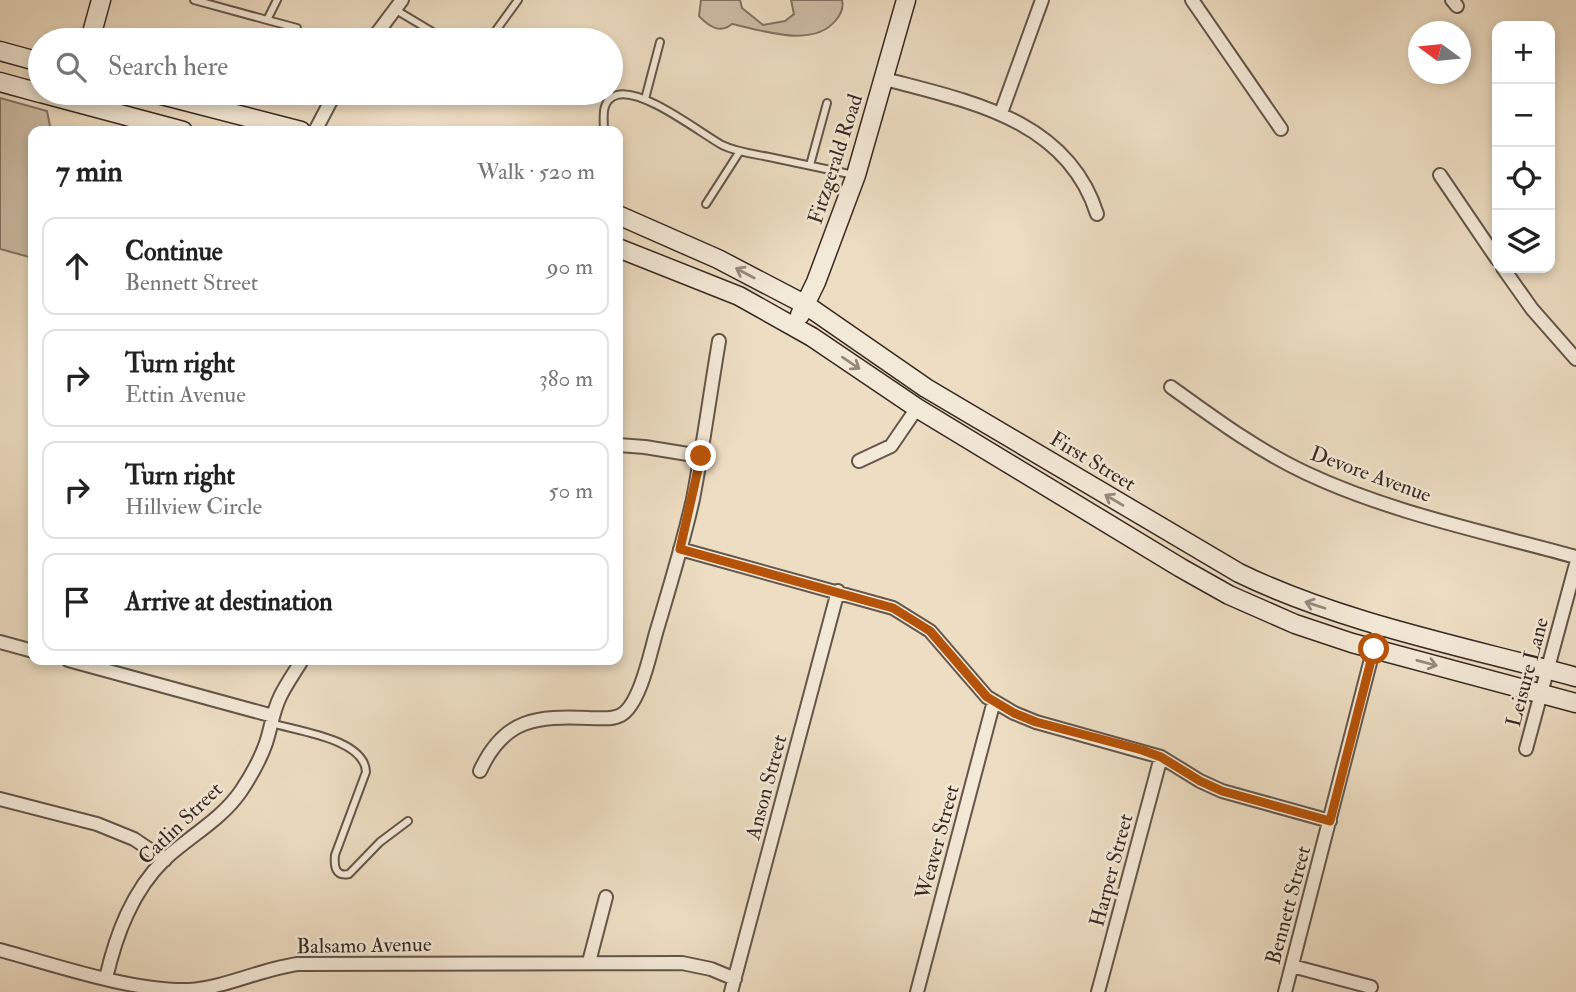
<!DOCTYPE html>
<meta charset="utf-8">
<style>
:root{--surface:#fff;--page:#f2f2f2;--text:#222;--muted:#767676;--line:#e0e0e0}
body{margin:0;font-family:"IM FELL Double Pica",serif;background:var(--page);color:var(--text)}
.controls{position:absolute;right:21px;top:21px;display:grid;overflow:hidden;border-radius:14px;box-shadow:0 4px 10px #0003}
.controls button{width:63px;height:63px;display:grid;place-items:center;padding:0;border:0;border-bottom:2px solid var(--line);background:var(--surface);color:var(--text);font:35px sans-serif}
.compass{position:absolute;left:1408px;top:21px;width:63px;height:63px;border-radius:50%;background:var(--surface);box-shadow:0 4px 10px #0003;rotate:285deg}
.stop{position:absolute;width:21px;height:21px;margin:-16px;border:5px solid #b45309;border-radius:50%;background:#fff}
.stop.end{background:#b45309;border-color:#fff;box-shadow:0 2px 7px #0008}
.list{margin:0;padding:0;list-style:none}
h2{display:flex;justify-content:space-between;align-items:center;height:91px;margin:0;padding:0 28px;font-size:30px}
h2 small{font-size:23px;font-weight:400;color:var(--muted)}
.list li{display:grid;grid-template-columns:46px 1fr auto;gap:21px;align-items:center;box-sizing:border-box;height:98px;margin:0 14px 14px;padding:0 14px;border:2px solid var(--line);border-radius:14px}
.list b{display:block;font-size:26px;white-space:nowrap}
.list p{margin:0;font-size:23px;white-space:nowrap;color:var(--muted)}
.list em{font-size:23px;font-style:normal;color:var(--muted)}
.icon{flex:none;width:38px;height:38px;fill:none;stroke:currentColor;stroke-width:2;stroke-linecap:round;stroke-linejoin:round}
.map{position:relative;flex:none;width:1576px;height:992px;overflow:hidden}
.search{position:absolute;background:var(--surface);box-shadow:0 4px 10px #0003;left:28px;top:28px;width:595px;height:77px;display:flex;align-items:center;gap:18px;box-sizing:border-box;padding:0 24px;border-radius:38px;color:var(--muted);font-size:26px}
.panel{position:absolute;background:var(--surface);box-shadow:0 4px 10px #0003;left:28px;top:126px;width:595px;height:539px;border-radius:14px}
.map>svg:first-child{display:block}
</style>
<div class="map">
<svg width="1576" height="992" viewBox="0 0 1576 992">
<rect width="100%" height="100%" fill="#edddc2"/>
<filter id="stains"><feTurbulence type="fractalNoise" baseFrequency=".00286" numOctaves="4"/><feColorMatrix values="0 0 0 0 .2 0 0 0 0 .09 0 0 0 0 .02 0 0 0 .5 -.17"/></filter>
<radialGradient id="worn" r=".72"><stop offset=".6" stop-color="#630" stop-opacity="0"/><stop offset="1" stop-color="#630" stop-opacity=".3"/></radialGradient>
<path fill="#cebea7" stroke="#827464" stroke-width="2" d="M 701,0 L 740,0 L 742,8 L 763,25 L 785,21 L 794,14 L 791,0 L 842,0 C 844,8 841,14 836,20 C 813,49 762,30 732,24 C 720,34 709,27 699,16 Z
M 0,98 L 47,111 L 50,126 L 57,131 L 33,131 L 33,258 L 0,249 Z"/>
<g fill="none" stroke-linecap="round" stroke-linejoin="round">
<defs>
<path id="lane" d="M 194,0 L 267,20 L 277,0
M 396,10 L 446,40
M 267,20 L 297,28
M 489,40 L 518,0
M 645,99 L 660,42
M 604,131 C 604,118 600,100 617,95 C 643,88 699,132 722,145 C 736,152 754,154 769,157 C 798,163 826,169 854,175
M 810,165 L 827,103
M 706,204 L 740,151
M 271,723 C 297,731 365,739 366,772 L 335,855 C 334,866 335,877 349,874 L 380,842 L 408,821"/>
<path id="street" d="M 1192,0 L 1281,129
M 1452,0 L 1457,6
M 372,40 L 402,0
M 885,79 C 968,101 1067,119 1097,214
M 1001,113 L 1042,0
M 315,131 L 335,93
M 1440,175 L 1497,259
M 1503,268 L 1532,309 L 1576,359
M 1171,387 C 1214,418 1257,450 1306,473 C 1391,513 1486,532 1576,557
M 618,445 L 645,447 L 700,456
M 859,461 L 891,446 L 917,408
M 680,549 L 893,608 L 930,631 L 987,697 L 1014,713 L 1036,722 L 1161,757 L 1200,781 L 1222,791 L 1330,821
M 0,642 L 33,651
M 68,660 L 273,716
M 1526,749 L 1576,564
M 480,771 C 504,718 537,716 589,718 C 600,718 612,720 621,715 C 640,704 650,654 656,633 C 669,589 683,544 693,499 C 703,447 710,394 719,341
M 0,799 L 97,824 L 134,839 L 165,860
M 0,950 C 55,965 133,992 189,990 C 224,988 261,969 298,964 L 682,963 L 711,969 L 735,979
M 589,962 L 606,897
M 1292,966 L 1371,987
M 106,978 C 116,935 132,891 165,859 C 190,836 221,820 241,791 C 251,776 260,760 266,743 C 271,728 273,711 280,697 C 286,684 295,672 302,660
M 731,992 L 838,591
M 917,992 L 994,701
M 1098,992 L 1161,757
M 1285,992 L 1380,624"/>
<path id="secondary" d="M 90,40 L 101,0
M 0,51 L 40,62
M 0,82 L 40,93
M 41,93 L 183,131
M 154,93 L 301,131
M 618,215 L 718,259 L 806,305 L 926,388 L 1239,573 C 1342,623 1466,647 1576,677
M 618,248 L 739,296 L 812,337 L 917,408 L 1181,568 L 1229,595 L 1295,624 L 1352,643 L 1576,703
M 800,315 L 816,282 L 856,175 L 906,0"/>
</defs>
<use href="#lane" stroke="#64564a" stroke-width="10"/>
<use href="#street" stroke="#64564a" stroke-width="16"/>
<use href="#secondary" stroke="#372922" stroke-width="21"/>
<use href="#lane" stroke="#f3e9d7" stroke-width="6"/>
<use href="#street" stroke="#f3e9d7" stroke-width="12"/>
<use href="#secondary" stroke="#f3e9d7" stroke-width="18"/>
</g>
<defs><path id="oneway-shaft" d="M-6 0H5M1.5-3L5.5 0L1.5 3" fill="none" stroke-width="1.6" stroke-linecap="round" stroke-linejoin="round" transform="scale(1.75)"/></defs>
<g stroke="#95897c">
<use href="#oneway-shaft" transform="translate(745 273) rotate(-152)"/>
<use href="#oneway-shaft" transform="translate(851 363) rotate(34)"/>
<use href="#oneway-shaft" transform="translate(1114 500) rotate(-149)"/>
<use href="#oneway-shaft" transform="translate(1315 605) rotate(-162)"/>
<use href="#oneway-shaft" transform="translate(1427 663) rotate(15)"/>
</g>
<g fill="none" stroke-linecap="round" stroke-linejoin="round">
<path stroke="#b45309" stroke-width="9" d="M 701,456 L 680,549 L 893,608 L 930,631 L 987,697 L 1014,713 L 1036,722 L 1142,750 L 1161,757 L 1200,781 L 1222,791 L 1330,821 L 1374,649"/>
</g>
<g text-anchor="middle" stroke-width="5" stroke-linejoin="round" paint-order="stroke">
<g font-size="21" fill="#372922" stroke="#f3e9d7">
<text transform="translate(835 159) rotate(-72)" y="7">Fitzgerald Road</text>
<text transform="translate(1093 461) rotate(31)" y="7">First Street</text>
<text transform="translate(1371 474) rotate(20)" y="7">Devore Avenue</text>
<text transform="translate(1527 672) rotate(-75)" y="7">Leisure Lane</text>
<text transform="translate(766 787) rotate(-75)" y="7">Anson Street</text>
<text transform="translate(180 823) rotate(-44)" y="7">Catlin Street</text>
<text transform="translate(937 842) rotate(-75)" y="7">Weaver Street</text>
<text transform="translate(1111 870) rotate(-75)" y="7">Harper Street</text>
<text transform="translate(1288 905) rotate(-75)" y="7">Bennett Street</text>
<text transform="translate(364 945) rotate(-1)" y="7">Balsamo Avenue</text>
</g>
</g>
<rect width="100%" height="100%" filter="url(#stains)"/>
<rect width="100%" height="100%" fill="url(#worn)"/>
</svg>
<div class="controls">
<button>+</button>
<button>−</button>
<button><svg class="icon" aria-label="locate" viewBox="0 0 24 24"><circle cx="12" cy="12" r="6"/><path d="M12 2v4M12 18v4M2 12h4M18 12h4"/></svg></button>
<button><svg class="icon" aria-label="layers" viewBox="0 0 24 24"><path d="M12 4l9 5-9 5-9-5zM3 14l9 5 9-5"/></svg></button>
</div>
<svg class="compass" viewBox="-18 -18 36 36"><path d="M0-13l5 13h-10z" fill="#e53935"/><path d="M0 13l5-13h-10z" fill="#767676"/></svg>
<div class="stop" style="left:1374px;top:649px"></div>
<div class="stop end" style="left:701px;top:456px"></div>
<div class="search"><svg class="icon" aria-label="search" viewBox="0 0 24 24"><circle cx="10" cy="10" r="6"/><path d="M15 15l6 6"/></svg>Search here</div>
<section class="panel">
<h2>7 min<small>Walk · 520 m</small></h2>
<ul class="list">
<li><svg class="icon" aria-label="ahead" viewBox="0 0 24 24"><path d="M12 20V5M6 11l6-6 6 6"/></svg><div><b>Continue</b><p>Bennett Street</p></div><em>90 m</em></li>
<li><svg class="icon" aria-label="right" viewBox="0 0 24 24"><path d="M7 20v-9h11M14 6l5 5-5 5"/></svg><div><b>Turn right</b><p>Ettin Avenue</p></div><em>380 m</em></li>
<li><svg class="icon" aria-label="right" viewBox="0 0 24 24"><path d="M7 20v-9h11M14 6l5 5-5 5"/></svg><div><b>Turn right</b><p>Hillview Circle</p></div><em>50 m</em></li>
<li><svg class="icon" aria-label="arrive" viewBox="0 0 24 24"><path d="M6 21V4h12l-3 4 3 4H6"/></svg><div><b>Arrive at destination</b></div></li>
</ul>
</section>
</div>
